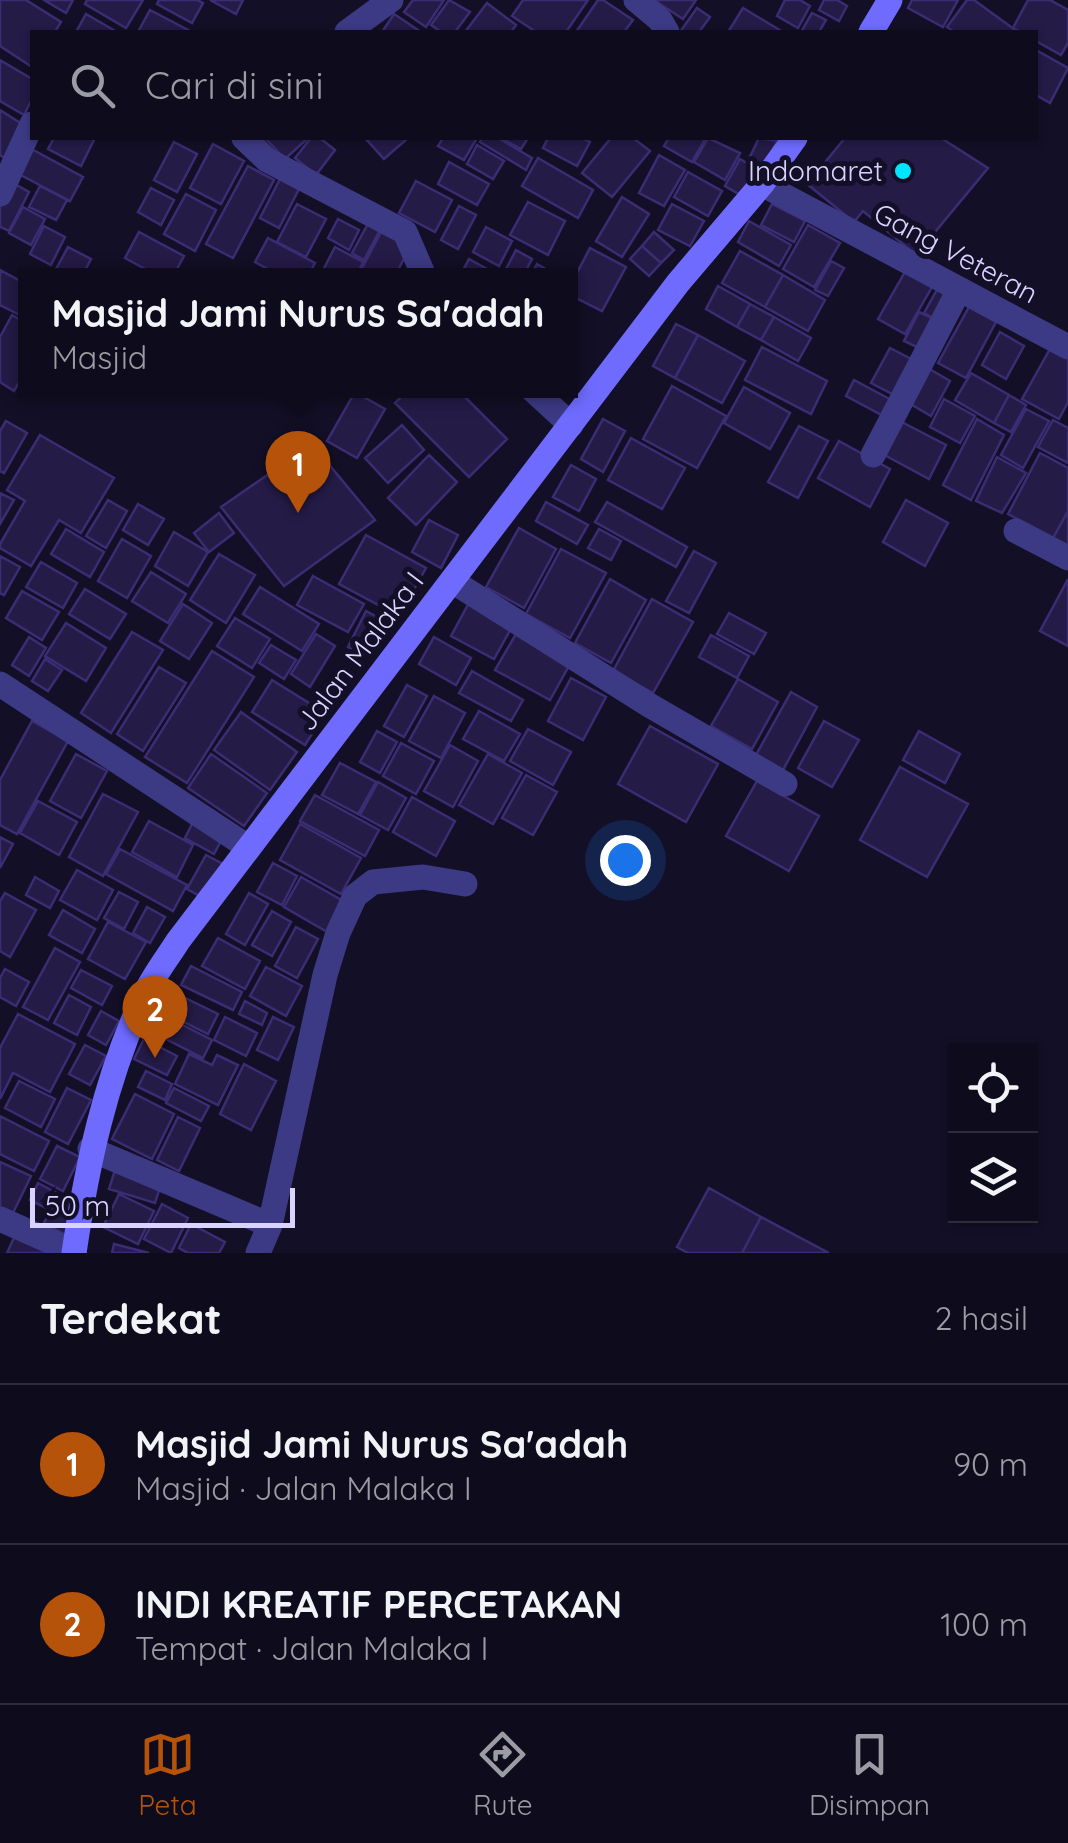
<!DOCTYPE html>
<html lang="id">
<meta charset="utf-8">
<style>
:root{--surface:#0e0b1c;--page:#171425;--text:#f1f3f6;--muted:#9b9ba3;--line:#2e2b3b;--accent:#b45309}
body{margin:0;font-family:Quicksand,sans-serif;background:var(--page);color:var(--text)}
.controls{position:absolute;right:30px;bottom:30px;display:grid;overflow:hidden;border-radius:0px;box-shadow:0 2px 8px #0004}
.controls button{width:90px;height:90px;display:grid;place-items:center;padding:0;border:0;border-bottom:2px solid var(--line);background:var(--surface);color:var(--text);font:50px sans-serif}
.scale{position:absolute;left:30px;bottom:25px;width:265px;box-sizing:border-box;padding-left:10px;border:5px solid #d9d4ff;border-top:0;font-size:28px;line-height:35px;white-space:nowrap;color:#d9d4ff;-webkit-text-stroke:8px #130f26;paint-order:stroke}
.you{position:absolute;left:625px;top:860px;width:35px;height:35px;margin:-25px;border:8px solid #fff;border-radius:50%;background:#1a73e8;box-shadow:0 0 0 15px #1a73e833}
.badge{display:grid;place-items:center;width:65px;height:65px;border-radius:50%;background:var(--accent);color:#fff;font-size:32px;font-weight:700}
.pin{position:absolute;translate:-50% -82px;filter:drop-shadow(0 2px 5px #0008)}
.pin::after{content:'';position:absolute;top:52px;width:35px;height:30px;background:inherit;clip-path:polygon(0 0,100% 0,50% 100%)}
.popup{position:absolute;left:18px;top:268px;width:560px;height:130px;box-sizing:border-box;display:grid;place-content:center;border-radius:0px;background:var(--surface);filter:drop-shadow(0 2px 8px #0005);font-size:32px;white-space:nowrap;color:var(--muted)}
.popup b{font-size:38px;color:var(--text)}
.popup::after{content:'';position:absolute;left:50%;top:100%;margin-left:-20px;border:20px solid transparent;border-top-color:var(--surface)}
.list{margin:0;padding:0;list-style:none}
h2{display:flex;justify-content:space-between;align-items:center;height:130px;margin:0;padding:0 40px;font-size:42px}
h2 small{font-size:32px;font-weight:400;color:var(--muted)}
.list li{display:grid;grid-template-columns:65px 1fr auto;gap:30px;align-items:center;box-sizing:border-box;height:160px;padding:0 40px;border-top:2px solid var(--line)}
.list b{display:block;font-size:38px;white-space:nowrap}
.list p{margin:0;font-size:32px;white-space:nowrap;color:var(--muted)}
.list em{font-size:32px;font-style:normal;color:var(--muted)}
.icon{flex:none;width:55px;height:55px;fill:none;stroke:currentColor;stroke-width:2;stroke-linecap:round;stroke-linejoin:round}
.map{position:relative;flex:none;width:1068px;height:1253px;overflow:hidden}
.search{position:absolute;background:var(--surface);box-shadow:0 2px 8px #0004;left:30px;right:30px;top:30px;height:110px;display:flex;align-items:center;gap:25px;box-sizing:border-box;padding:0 35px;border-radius:0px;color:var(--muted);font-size:38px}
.sheet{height:450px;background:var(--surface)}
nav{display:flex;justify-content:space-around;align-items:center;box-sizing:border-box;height:140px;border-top:2px solid var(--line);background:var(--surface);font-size:28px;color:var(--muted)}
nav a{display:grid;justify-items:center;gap:5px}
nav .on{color:var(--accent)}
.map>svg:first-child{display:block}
</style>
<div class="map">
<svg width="1068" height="1253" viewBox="0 0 1068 1253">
<rect width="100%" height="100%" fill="#130f26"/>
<path fill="#241b47" stroke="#3b2d73" stroke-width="2.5" d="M 0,0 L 26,0 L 61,22 L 55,32 L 32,32 L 32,67 L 0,46 Z
M 44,0 L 73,0 L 66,13 Z
M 87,0 L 143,0 L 126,28 L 85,4 Z
M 159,0 L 197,0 L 203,3 L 192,23 L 157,4 Z
M 210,0 L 243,0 L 236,14 Z
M 413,0 L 444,0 L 426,27 L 404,12 Z
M 449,0 L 470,12 L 455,32 L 441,32 L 431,25 Z
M 523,0 L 588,0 L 566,32 L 536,32 L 512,16 Z
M 598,0 L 603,0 L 633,20 L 624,32 L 576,32 Z
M 654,0 L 696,0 L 683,19 Z
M 785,0 L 800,0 L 810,6 L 798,28 L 777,16 Z
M 824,0 L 837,0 L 847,6 L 839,21 L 819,10 Z
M 912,0 L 958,0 L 943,27 L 908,8 Z
M 967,0 L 974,0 L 1018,32 L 954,32 L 947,27 Z
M 1028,0 L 1050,0 L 1068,10 L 1068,43 L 1061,55 L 1036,41 L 1036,32 L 1021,32 L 1013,28 Z
M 487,3 L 516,25 L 511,32 L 465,32 Z
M 697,8 L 710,17 L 699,32 L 680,32 Z
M 743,8 L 783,32 L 728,32 Z
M 150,10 L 192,32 L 138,32 Z
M 812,13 L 826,20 L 819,32 L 801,32 Z
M 86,14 L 117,32 L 76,32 Z
M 394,14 L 418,30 L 416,32 L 382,32 Z
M 1036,50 L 1068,68 L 1050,103 L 1036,95 Z
M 0,60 L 32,79 L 32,99 L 24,115 L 0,101 Z
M 0,110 L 25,126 L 5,158 L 0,155 Z
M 54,138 L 89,138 L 94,140 L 81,166 L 48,149 Z
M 265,138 L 306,138 L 307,139 L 285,159 Z
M 311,138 L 320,138 L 335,150 L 316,175 L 295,158 Z
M 365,138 L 408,138 L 384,159 Z
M 443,138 L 477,138 L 464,160 L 438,146 Z
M 482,138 L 498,138 L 532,158 L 526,170 L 480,142 Z
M 501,138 L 528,138 L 521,149 Z
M 548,138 L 582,138 L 590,142 L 577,166 L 543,148 Z
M 611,138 L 633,138 L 650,151 L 612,197 L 582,173 Z
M 669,138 L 706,138 L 692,162 L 664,146 Z
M 708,138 L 740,153 L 725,180 L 694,162 Z
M 759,138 L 777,141 L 763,168 L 748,161 Z
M 845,138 L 941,138 L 988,168 L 916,255 L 863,211 L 854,222 L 807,184 Z
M 174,142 L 197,154 L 177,192 L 154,180 Z
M 213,144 L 244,161 L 221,204 L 190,188 Z
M 477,145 L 504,161 L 493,179 L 467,164 Z
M 28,147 L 83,177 L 70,201 L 15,172 Z
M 659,155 L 685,170 L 664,206 L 639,193 Z
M 538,158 L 593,190 L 578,218 L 522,186 Z
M 740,159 L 757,169 L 742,196 L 725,186 Z
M 449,162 L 489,184 L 477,205 L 438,184 Z
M 248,166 L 274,180 L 233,258 L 206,244 Z
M 688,172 L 722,191 L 708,216 L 674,197 Z
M 280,179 L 299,189 L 279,228 L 260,218 Z
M 416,181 L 452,200 L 435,232 L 399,213 Z
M 13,183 L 29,192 L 9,231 L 0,227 L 0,207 Z
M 40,186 L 67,200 L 56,220 L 29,207 Z
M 151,188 L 174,200 L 161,225 L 138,212 Z
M 186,194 L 216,210 L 195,251 L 164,234 Z
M 622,197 L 649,214 L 622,257 L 596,241 Z
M 528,202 L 565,221 L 548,255 L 510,235 Z
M 297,204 L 326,219 L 306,257 L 277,242 Z
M 672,204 L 704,221 L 690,246 L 658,230 Z
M 772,204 L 805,221 L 794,242 L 761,225 Z
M 459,206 L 476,215 L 458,249 L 441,240 Z
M 23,207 L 45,219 L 31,245 L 9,233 Z
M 338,219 L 359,230 L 349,250 L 328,238 Z
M 749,221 L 791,245 L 779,266 L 738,242 Z
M 369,222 L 381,228 L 364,260 L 352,253 Z
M 808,225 L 840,243 L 814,287 L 783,269 Z
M 44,226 L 65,237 L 51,265 L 30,254 Z
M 486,227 L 512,241 L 499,266 L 473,252 Z
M 139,232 L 184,256 L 173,276 L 158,276 L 125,258 Z
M 381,232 L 410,247 L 395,276 L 358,276 Z
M 654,232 L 674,250 L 661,263 L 642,246 Z
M 268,238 L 315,263 L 308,276 L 281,276 L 255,262 Z
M 642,246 L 661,263 L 649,276 L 630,259 Z
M 68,247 L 91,259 L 82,276 L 64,276 L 55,271 Z
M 335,247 L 363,262 L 356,276 L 320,276 Z
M 590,248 L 626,267 L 602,311 L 570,295 L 570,286 Z
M 516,250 L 532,259 L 523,276 L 506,269 Z
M 740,251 L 783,275 L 765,307 L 722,283 Z
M 469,259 L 500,276 L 460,276 Z
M 831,261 L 844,268 L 828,296 L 815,290 Z
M 537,264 L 558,276 L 531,276 Z
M 0,270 L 26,284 L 26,318 L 0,305 Z
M 905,272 L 932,287 L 905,334 L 878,319 Z
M 783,275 L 825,300 L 808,331 L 765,307 Z
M 718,286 L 750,304 L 737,327 L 706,309 Z
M 938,288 L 953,296 L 939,321 L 924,313 Z
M 750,304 L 774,317 L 761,340 L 737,327 Z
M 969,307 L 996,322 L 966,378 L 938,363 Z
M 919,312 L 940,322 L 925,351 L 904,341 Z
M 12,315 L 26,323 L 26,371 L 14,391 L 0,382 L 0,337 Z
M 774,317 L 811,338 L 798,361 L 761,340 Z
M 676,324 L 698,335 L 675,378 L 653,366 Z
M 1000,332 L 1024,346 L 1006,379 L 982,365 Z
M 698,335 L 745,361 L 722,403 L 675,378 Z
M 762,347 L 827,381 L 811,414 L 745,380 Z
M 890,348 L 919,363 L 900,398 L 871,383 Z
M 1050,349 L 1068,359 L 1068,402 L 1059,419 L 1022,399 Z
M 926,367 L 950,381 L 931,416 L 907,402 Z
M 971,373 L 1009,395 L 994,423 L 955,400 Z
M 854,380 L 897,403 L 889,419 L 846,396 Z
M 672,386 L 726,416 L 697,468 L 643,439 Z
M 744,387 L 790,413 L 770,449 L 724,423 Z
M 408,390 L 458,390 L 507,439 L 469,477 L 395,403 Z
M 355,392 L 385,409 L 357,458 L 327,441 Z
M 1009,395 L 1026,405 L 1011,432 L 994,423 Z
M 944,399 L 975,416 L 960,443 L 930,427 Z
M 1026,409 L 1049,421 L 1023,468 L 1001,455 Z
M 603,419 L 625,431 L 603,472 L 581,459 Z
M 896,419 L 946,445 L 929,479 L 879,452 Z
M 977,419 L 1004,435 L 971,500 L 943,485 Z
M 1053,420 L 1068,428 L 1068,463 L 1038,447 Z
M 6,421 L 27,433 L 4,473 L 0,471 L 0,431 Z
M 402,425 L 424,450 L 388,483 L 365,458 Z
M 799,426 L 828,441 L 798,498 L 768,482 Z
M 40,435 L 114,478 L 81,533 L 59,520 L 31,566 L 0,548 L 0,544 L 25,501 L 7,490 Z
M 631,438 L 685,468 L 662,509 L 608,480 Z
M 839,441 L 890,469 L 870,507 L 818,478 Z
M 312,444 L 375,520 L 284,586 L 221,507 Z
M 1040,453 L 1068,468 L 1068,511 L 1053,538 L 1008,514 Z
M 429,455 L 457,482 L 416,525 L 388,498 Z
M 997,457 L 1026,473 L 1002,513 L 976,501 Z
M 571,465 L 596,479 L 579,511 L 553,497 Z
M 0,493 L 14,500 L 0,524 Z
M 108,500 L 127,511 L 106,548 L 86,536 Z
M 906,500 L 948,523 L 925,566 L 883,542 Z
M 546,502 L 588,525 L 577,544 L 536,521 Z
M 607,502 L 687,547 L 676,567 L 595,522 Z
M 138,504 L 164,519 L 148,545 L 123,530 Z
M 1068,511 L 1068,546 L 1053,538 Z
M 219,513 L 234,533 L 209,552 L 194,533 Z
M 429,520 L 458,535 L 441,568 L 412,552 Z
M 519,528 L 556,549 L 524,608 L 486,587 Z
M 66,529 L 104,552 L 90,577 L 51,554 Z
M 599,529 L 621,541 L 611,560 L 588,548 Z
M 174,532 L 208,552 L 188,586 L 155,566 Z
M 366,535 L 426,568 L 399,616 L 339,584 Z
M 122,539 L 151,556 L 127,598 L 98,581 Z
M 561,549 L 606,573 L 570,638 L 526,614 Z
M 694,551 L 716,563 L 689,613 L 666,601 Z
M 219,554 L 255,575 L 226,623 L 190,600 Z
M 0,556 L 20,567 L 4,595 L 0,593 Z
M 41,562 L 77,583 L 63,608 L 26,587 Z
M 151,572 L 186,594 L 168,623 L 132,601 Z
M 313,576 L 364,604 L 348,632 L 297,605 Z
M 610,579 L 646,600 L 611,663 L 575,643 Z
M 1068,579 L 1068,646 L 1040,631 Z
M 260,587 L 319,624 L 302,651 L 243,614 Z
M 85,589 L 126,614 L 110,639 L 69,614 Z
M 22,591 L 59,612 L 42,640 L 6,618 Z
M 652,599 L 693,622 L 653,693 L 613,671 Z
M 470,601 L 513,625 L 494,659 L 451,636 Z
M 183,604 L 212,623 L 189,659 L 160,641 Z
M 366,611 L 381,619 L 362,655 L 348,647 Z
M 729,613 L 766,633 L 754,654 L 717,634 Z
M 235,618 L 270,639 L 252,668 L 217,646 Z
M 66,623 L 106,648 L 86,681 L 45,656 Z
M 132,632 L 163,650 L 111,733 L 81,713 Z
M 316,634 L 335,646 L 310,687 L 291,674 Z
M 516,634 L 570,664 L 550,700 L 495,670 Z
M 711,635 L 749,656 L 737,678 L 699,657 Z
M 29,637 L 46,648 L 29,676 L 12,665 Z
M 434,637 L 471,658 L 456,685 L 419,664 Z
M 271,645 L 296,660 L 284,679 L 259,663 Z
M 212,651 L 254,677 L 187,783 L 145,757 Z
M 45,659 L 62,670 L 48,691 L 32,681 Z
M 159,667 L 186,683 L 143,751 L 117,734 Z
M 472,671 L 523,700 L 511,721 L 459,693 Z
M 571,678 L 606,697 L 583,740 L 548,721 Z
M 738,679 L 778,702 L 752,749 L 711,726 Z
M 272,680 L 325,713 L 305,745 L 252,712 Z
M 407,685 L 427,696 L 404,737 L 384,726 Z
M 791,692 L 817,707 L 783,770 L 756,755 Z
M 434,696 L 465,713 L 441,758 L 409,741 Z
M 479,711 L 520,734 L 504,761 L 463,739 Z
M 241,712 L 297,752 L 270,790 L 214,750 Z
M 32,721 L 68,741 L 17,834 L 0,825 L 0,780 Z
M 824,721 L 859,740 L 832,787 L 798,768 Z
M 650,726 L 718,764 L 686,822 L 618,784 Z
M 528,729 L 571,752 L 553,785 L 510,761 Z
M 377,731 L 397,742 L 380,773 L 360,762 Z
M 919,731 L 960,754 L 945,783 L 903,760 Z
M 401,743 L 434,761 L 416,794 L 383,776 Z
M 450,745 L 478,761 L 453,807 L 424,791 Z
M 76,754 L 107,771 L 81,818 L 50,801 Z
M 211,754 L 267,793 L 244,826 L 188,788 Z
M 488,754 L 522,773 L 493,824 L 459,805 Z
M 340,763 L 376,782 L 358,814 L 322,795 Z
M 900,767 L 968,804 L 927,877 L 860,840 Z
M 526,775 L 557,792 L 533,835 L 502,818 Z
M 757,781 L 819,816 L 789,871 L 726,836 Z
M 378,782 L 406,798 L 388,830 L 360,815 Z
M 103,794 L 138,812 L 103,876 L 69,857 Z
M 315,795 L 379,830 L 365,856 L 300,821 Z
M 412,797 L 455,821 L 436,856 L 393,832 Z
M 38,801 L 77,822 L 59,855 L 20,833 Z
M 194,820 L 224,835 L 214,854 L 185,838 Z
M 149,821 L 193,845 L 177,877 L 132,852 Z
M 300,824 L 361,858 L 341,894 L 280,860 Z
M 0,837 L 13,844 L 0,868 Z
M 120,849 L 187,885 L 173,911 L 106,874 Z
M 206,855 L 225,865 L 207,900 L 187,889 Z
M 273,863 L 297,876 L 282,905 L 257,892 Z
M 77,870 L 113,890 L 97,920 L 60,900 Z
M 35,877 L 59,891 L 50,908 L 26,895 Z
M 301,877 L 345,902 L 329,933 L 284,907 Z
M 119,892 L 138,902 L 124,929 L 104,918 Z
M 5,893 L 36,910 L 10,957 L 0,951 L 0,901 Z
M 249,893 L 268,904 L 245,945 L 226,934 Z
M 147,907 L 165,917 L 150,943 L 133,933 Z
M 63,910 L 95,929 L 82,953 L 49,935 Z
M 272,911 L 291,922 L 272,956 L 252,945 Z
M 108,922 L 146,942 L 125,979 L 88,959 Z
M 296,927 L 318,939 L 297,978 L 275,966 Z
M 218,938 L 260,961 L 245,989 L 202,966 Z
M 55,948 L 80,962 L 48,1020 L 23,1007 Z
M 191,966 L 242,992 L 233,1010 L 181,985 Z
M 266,967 L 302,986 L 286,1016 L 250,996 Z
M 5,969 L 29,982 L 16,1006 L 0,997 L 0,978 Z
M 81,970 L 112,986 L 102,1005 L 71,988 Z
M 171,991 L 218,1014 L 208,1034 L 162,1011 Z
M 69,995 L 91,1007 L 77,1035 L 54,1023 Z
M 245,1001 L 267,1013 L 262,1025 L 239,1014 Z
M 101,1011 L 119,1021 L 106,1045 L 88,1035 Z
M 18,1014 L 75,1044 L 50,1092 L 13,1073 L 0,1099 L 0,1048 Z
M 165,1016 L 212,1040 L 203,1058 L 156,1034 Z
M 225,1017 L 257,1033 L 246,1056 L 214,1040 Z
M 273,1017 L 294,1027 L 278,1060 L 257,1050 Z
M 144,1039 L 177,1056 L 167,1075 L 134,1059 Z
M 85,1045 L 106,1056 L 90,1085 L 69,1074 Z
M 189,1054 L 212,1065 L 217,1055 L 238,1065 L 218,1105 L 175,1084 Z
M 244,1064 L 276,1081 L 251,1130 L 220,1114 Z
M 146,1071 L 172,1084 L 165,1100 L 138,1087 Z
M 19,1081 L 55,1099 L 41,1127 L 5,1108 Z
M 67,1088 L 91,1100 L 68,1144 L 45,1132 Z
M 174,1088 L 209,1106 L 201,1121 L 166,1103 Z
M 135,1094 L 174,1114 L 152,1159 L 112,1139 Z
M 0,1116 L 49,1141 L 34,1171 L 0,1154 Z
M 178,1117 L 200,1128 L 179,1171 L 157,1160 Z
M 57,1146 L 80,1157 L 63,1191 L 40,1179 Z
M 0,1162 L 31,1176 L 12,1215 L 0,1210 Z
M 116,1167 L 162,1181 L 155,1203 L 109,1189 Z
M 38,1183 L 55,1192 L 46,1208 L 30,1200 Z
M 709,1188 L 761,1217 L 742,1253 L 688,1253 L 677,1247 Z
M 119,1194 L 154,1211 L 138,1244 L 103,1227 Z
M 58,1195 L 80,1207 L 66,1235 L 44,1223 Z
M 162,1204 L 188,1218 L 171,1253 L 144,1239 Z
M 761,1217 L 829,1253 L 742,1253 Z
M 191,1224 L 225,1242 L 219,1253 L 188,1253 L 179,1248 Z
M 17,1231 L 49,1253 L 7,1253 Z
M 114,1244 L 149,1253 L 112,1253 Z"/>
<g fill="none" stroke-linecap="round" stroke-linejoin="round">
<path stroke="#3d3a85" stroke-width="25" d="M 636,0 L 660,20 L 667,32
M 347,32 L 391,0
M 244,138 L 267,160 L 405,232 L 424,276
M 762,184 L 1068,347
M 0,194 L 32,124
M 533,390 L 571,425
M 873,455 L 959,290
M 1016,531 L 1068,558
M 452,581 L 649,705 L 785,784
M 0,684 L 248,847
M 90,1149 L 270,1225 L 258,1253
M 0,1219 L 74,1252
M 270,1225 L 325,975 L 338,933 L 355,896 L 373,882 L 423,877 L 465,884"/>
<path stroke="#6f6bff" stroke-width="25" d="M 871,32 L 890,0
M 74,1253 C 87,1165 105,1081 142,1000 C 151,979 166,960 178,941 L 678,283 L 762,184 L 795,138"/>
</g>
<circle fill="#00e5ff" stroke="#130f26" stroke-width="4" cx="903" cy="171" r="10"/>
<g text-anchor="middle" stroke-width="10" stroke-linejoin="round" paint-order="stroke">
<g font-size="28" fill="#d9d4ff" stroke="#130f26" text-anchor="end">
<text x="883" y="181">Indomaret</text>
</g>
<g font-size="28" fill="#d9d4ff" stroke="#130f26">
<text transform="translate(956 253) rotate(28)" y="10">Gang Veteran</text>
<text transform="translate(360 651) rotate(-53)" y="10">Jalan Malaka I</text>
</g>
</g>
</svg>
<div class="controls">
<button><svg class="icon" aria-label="locate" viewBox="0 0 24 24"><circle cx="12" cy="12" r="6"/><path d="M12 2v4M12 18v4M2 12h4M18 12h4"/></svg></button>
<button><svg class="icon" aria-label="layers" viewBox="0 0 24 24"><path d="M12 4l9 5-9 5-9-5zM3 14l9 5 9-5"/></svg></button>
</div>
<div class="scale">50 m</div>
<div class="you"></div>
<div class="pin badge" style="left:298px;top:513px">1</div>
<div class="popup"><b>Masjid Jami Nurus Sa'adah</b>Masjid</div>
<div class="pin badge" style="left:155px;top:1058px">2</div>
<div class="search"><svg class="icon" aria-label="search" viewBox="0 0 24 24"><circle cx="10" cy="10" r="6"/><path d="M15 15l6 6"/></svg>Cari di sini</div>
</div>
<section class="sheet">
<h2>Terdekat<small>2 hasil</small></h2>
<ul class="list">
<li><span class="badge">1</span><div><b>Masjid Jami Nurus Sa'adah</b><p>Masjid · Jalan Malaka I</p></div><em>90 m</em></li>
<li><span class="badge">2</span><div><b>INDI KREATIF PERCETAKAN</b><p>Tempat · Jalan Malaka I</p></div><em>100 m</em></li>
</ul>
</section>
<nav>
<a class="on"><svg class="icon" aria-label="map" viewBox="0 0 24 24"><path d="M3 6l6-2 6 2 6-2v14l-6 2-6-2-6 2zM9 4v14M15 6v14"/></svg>Peta</a>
<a><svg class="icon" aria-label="directions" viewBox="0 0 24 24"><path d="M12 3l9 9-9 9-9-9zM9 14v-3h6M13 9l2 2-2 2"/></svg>Rute</a>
<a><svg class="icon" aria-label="saved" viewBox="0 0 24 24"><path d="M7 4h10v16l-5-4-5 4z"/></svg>Disimpan</a>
</nav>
